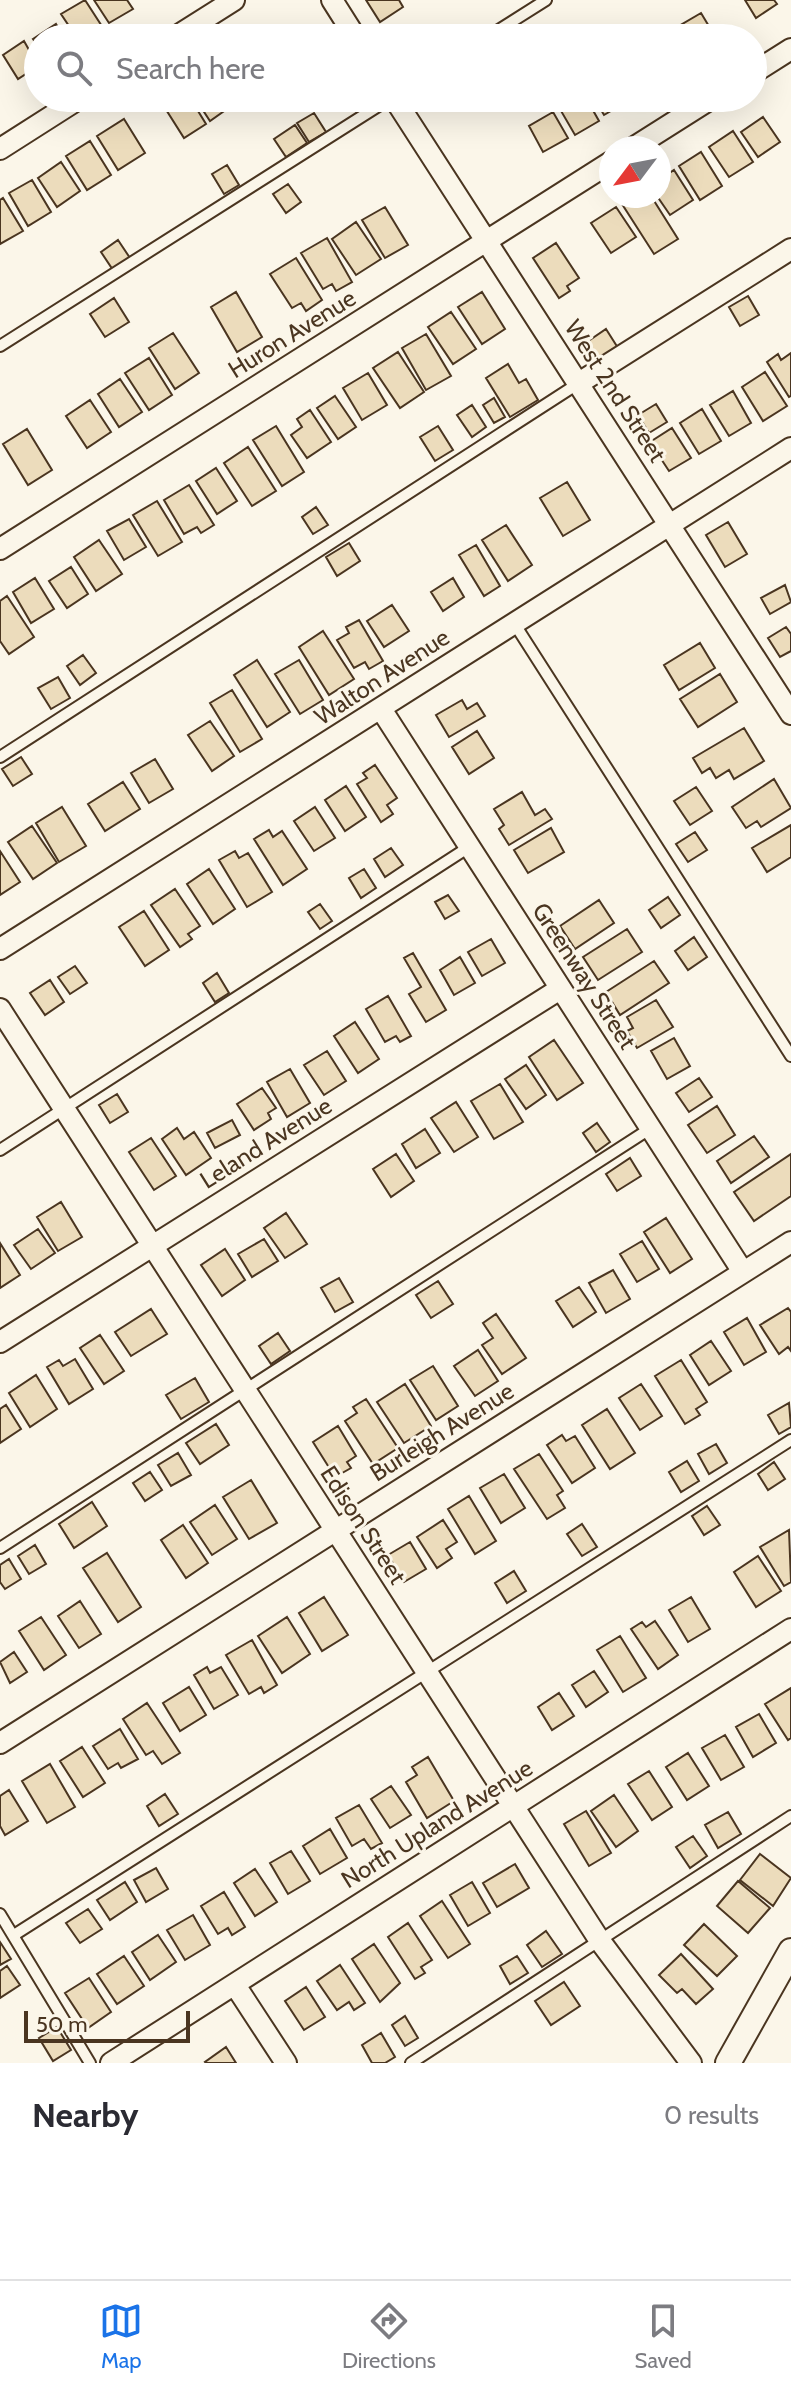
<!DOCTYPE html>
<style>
:root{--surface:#fff;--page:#f2f2f3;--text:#2b2b33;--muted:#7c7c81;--line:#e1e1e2;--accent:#1a73e8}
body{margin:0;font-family:Cabin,sans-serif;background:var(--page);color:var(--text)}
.compass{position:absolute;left:599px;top:136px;width:72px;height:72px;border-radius:50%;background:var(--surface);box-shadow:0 8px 32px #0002;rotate:238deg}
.scale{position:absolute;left:24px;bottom:20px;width:166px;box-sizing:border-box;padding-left:8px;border:4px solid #4a3520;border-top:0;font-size:22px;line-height:28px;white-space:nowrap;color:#4a3520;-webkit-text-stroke:6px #fbf6e9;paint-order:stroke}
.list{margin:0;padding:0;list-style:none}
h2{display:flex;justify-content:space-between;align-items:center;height:104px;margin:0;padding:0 32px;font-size:34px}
h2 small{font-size:26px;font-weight:400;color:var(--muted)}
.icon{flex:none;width:44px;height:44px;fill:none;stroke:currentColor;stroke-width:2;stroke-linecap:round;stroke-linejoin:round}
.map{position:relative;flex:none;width:791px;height:2063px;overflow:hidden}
.search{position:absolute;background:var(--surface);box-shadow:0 8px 32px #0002;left:24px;right:24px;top:24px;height:88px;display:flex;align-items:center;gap:20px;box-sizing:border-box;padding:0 28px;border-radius:44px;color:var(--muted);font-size:30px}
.sheet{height:216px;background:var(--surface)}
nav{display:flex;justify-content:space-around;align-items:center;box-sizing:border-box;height:112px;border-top:2px solid var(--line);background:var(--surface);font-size:22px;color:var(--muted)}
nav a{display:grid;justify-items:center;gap:4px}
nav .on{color:var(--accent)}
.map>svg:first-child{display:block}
</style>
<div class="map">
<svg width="791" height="2063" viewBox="0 0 791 2063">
<rect width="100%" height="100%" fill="#fbf6e9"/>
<path fill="#ecdcbc" stroke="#4a3520" stroke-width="2" d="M 85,0 L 105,31 L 94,38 L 77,38 L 61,14 Z
M 94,0 L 127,0 L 133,9 L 109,23 Z
M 366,0 L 399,0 L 403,7 L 380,22 Z
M 745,0 L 774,0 L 777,4 L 756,18 Z
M 701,13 L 716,38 L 685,38 L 679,26 Z
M 56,24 L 65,38 L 38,38 L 38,46 L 33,39 Z
M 24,41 L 38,66 L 18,79 L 3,55 Z
M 180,98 L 190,98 L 206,124 L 184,138 L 165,108 Z
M 195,98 L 230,98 L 234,104 L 210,121 Z
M 568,98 L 586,98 L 599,121 L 575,135 L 557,104 Z
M 594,98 L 627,98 L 628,101 L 604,115 Z
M 553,112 L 568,138 L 543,152 L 529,126 Z
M 314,113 L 326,132 L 309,142 L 297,123 Z
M 763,117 L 780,142 L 758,157 L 741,132 Z
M 124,119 L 145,153 L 118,170 L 97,136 Z
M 295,125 L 307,143 L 286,157 L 274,139 Z
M 733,131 L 753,162 L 729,177 L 709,147 Z
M 90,141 L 111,175 L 87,190 L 66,156 Z
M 701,152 L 722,186 L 700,200 L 679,166 Z
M 61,162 L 80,191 L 57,207 L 38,178 Z
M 227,165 L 239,185 L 224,194 L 212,174 Z
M 674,170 L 693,200 L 670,215 L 657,196 L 659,180 Z
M 32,180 L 51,212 L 28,226 L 9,193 Z
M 288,184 L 301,202 L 286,213 L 273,194 Z
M 634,196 L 651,196 L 678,239 L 654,254 L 622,204 Z
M 3,198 L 23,231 L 0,244 L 0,200 Z
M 385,207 L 408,245 L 385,258 L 362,220 Z
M 616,207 L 636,237 L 611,253 L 591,223 Z
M 356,222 L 381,259 L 356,275 L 332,239 Z
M 327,238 L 352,282 L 336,291 L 332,284 L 323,289 L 301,253 Z
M 118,240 L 130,258 L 113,270 L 101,252 Z
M 556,243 L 579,278 L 567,286 L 570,291 L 559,298 L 533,258 Z
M 296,258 L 322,300 L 306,311 L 301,303 L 292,308 L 270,274 Z
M 236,292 L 262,337 L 237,352 L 211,307 Z
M 482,292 L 505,329 L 482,344 L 458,307 Z
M 748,296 L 759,315 L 740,326 L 729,307 Z
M 114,298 L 129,322 L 105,337 L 90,314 Z
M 451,312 L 476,349 L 453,364 L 428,327 Z
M 606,329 L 618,348 L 596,363 L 584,344 Z
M 173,333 L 199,373 L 175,389 L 149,348 Z
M 426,334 L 451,376 L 426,390 L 402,348 Z
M 398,352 L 424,392 L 400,408 L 373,368 Z
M 791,353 L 791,396 L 789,397 L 767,362 L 778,354 L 781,360 Z
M 149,358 L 172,395 L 149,410 L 125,373 Z
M 508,364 L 519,383 L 526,379 L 538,400 L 510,417 L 486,378 Z
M 765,372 L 787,406 L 763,421 L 742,387 Z
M 368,373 L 387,405 L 362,420 L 343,388 Z
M 120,379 L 142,412 L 119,427 L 98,394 Z
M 733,391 L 751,423 L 729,436 L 710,405 Z
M 335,396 L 356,427 L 338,439 L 317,408 Z
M 494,398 L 505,417 L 494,423 L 483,405 Z
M 90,400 L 111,432 L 87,448 L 66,416 Z
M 656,404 L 667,422 L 649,433 L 638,415 Z
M 472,405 L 486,427 L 472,437 L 457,415 Z
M 702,409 L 721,441 L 699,454 L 680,423 Z
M 310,410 L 331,442 L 307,458 L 291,435 L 302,427 L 297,419 Z
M 276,426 L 304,472 L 282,486 L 253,440 Z
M 438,426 L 453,450 L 435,461 L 420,437 Z
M 672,428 L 691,458 L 669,471 L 650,442 Z
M 27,429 L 52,470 L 28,485 L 3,444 Z
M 248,447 L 276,491 L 252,506 L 224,463 Z
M 216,468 L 237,501 L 217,514 L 196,481 Z
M 567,482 L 590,520 L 563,536 L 540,498 Z
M 189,485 L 214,525 L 201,533 L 197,527 L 184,534 L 164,500 Z
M 157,501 L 182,542 L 158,556 L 133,515 Z
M 316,507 L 328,525 L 313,534 L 302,517 Z
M 129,519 L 146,547 L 124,560 L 107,531 Z
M 728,522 L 747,554 L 725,567 L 706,535 Z
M 506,525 L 532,565 L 508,581 L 482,540 Z
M 99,540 L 122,574 L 96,591 L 74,557 Z
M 349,543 L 360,561 L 337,576 L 326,557 Z
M 476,545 L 500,586 L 484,596 L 459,555 Z
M 71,567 L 88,594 L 67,608 L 49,581 Z
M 35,578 L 54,609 L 31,623 L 13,592 Z
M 453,578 L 464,597 L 443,611 L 431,592 Z
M 785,585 L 791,602 L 770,614 L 761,598 Z
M 7,596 L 34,637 L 9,654 L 0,641 L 0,601 Z
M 392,605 L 409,631 L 384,647 L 367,621 Z
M 359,620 L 383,661 L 369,669 L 365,662 L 354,668 L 337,640 L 349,633 L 346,627 Z
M 786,627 L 791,634 L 791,651 L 780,657 L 768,638 Z
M 323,631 L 354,679 L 329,695 L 299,647 Z
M 700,643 L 715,668 L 679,690 L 664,665 Z
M 83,655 L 96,673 L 80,685 L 67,666 Z
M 257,660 L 290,712 L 267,727 L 234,675 Z
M 299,660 L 323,700 L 300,714 L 275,674 Z
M 720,674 L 737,702 L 698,727 L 680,699 Z
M 58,677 L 70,698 L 51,709 L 38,688 Z
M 232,690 L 262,739 L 240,752 L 210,703 Z
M 462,700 L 467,709 L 477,703 L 485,716 L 449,737 L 436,715 Z
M 210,721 L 234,756 L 212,771 L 188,735 Z
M 744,728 L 764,761 L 734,779 L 729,770 L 716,778 L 710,768 L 702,773 L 693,758 Z
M 477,731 L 494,758 L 469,774 L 452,747 Z
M 21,757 L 32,774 L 13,786 L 2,769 Z
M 155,759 L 173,789 L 149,803 L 131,773 Z
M 375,765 L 397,798 L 387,805 L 393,814 L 381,822 L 357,784 L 367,778 L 363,773 Z
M 774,779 L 791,808 L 761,827 L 757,821 L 746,828 L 732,807 Z
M 123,782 L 140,809 L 105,831 L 88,804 Z
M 346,786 L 366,817 L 345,831 L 325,800 Z
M 696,787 L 712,811 L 690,825 L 674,801 Z
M 522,792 L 535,815 L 545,809 L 552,819 L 509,845 L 499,829 L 504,825 L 494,809 Z
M 62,807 L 86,846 L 59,862 L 36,823 Z
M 315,807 L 335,838 L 314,851 L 294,821 Z
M 791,825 L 791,857 L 767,872 L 752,848 Z
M 32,826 L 57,863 L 33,879 L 8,842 Z
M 551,828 L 564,852 L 528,873 L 514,850 Z
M 269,830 L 273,837 L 282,831 L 307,869 L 283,885 L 254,839 Z
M 695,832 L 707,850 L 688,862 L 676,844 Z
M 391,848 L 403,865 L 385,877 L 374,859 Z
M 0,851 L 20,882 L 0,895 Z
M 235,851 L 239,858 L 248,853 L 272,892 L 247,907 L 219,860 Z
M 209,869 L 235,909 L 213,924 L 187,884 Z
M 364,869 L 376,888 L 361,898 L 349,878 Z
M 175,889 L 200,926 L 188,934 L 192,939 L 180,947 L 151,905 Z
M 448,895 L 459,911 L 445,919 L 435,902 Z
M 668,897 L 680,915 L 661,928 L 649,910 Z
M 599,900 L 614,923 L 575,949 L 560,926 Z
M 320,904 L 332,921 L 320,929 L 308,912 Z
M 144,911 L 169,950 L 145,966 L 119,927 Z
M 627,929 L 642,952 L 598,980 L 583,957 Z
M 694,937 L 707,957 L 688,970 L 675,951 Z
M 491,939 L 505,963 L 482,976 L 468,952 Z
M 413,953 L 446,1010 L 426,1022 L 409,994 L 421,987 L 404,958 Z
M 460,957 L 475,983 L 454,995 L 440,970 Z
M 654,961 L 669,983 L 620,1015 L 606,992 Z
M 75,966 L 87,983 L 70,994 L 58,977 Z
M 217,973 L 229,993 L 215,1002 L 203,983 Z
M 50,980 L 64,1002 L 45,1015 L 30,993 Z
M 388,996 L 411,1036 L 400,1042 L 396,1036 L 385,1042 L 366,1009 Z
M 656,1000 L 673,1027 L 637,1048 L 627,1031 L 633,1028 L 627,1017 Z
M 355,1022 L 379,1059 L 358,1073 L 334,1036 Z
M 674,1038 L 690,1066 L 667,1079 L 651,1051 Z
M 554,1040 L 583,1083 L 557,1100 L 529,1057 Z
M 327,1051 L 346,1081 L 324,1095 L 304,1065 Z
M 526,1065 L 546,1095 L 526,1109 L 505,1079 Z
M 290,1069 L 310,1103 L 287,1117 L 267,1082 Z
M 699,1078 L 712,1097 L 689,1112 L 676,1093 Z
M 500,1084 L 523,1122 L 494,1139 L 471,1101 Z
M 262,1088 L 276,1108 L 268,1113 L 271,1119 L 254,1130 L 237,1104 Z
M 117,1094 L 128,1112 L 110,1123 L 99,1105 Z
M 456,1102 L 478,1137 L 454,1152 L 431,1118 Z
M 717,1106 L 735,1135 L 707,1153 L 688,1125 Z
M 232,1120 L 240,1135 L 215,1148 L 207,1133 Z
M 597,1123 L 610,1142 L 596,1152 L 583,1133 Z
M 177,1128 L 184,1139 L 194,1132 L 211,1158 L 186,1175 L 162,1139 Z
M 425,1129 L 440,1153 L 416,1168 L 402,1144 Z
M 754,1136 L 769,1157 L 731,1183 L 717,1161 Z
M 151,1138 L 176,1176 L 154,1190 L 129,1152 Z
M 396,1154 L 414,1181 L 391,1197 L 373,1169 Z
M 791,1154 L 791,1196 L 754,1221 L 734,1192 Z
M 630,1158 L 641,1176 L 617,1191 L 606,1174 Z
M 61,1202 L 82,1237 L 58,1251 L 37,1217 Z
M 286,1213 L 307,1244 L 285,1258 L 264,1228 Z
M 666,1218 L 692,1259 L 670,1273 L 644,1232 Z
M 38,1229 L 55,1253 L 31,1269 L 14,1245 Z
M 264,1239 L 278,1261 L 252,1277 L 238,1254 Z
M 642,1241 L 659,1269 L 637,1282 L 620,1254 Z
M 0,1243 L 20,1275 L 0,1288 Z
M 225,1249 L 245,1280 L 222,1296 L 201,1265 Z
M 613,1270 L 630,1299 L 606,1313 L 589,1283 Z
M 339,1278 L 353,1302 L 335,1312 L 321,1288 Z
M 438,1281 L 453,1304 L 431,1318 L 416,1295 Z
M 579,1287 L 596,1312 L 573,1327 L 556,1301 Z
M 788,1308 L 791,1312 L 791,1351 L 788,1347 L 779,1354 L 760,1325 Z
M 151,1309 L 167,1334 L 131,1356 L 115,1332 Z
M 496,1314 L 526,1358 L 502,1374 L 482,1345 L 493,1338 L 483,1323 Z
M 747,1318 L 766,1352 L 744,1365 L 724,1332 Z
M 278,1333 L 290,1351 L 271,1364 L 259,1346 Z
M 100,1335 L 124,1371 L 104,1384 L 80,1348 Z
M 711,1341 L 731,1371 L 709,1385 L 690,1355 Z
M 478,1350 L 498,1381 L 475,1396 L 454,1366 Z
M 75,1359 L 93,1389 L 69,1404 L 47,1367 L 59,1360 L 63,1366 Z
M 681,1360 L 707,1402 L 696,1409 L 700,1415 L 685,1424 L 655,1376 Z
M 433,1366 L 458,1406 L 436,1420 L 410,1380 Z
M 36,1375 L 57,1409 L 30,1427 L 9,1393 Z
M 195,1378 L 209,1402 L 181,1419 L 166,1395 Z
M 405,1384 L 431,1426 L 404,1443 L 377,1402 Z
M 641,1384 L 662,1416 L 640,1430 L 619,1398 Z
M 366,1399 L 398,1448 L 373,1464 L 345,1421 L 357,1413 L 353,1407 Z
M 789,1403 L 791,1427 L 779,1434 L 768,1415 Z
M 6,1405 L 21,1429 L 0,1443 L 0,1409 Z
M 607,1409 L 635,1453 L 610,1469 L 582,1425 Z
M 216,1424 L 229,1445 L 200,1464 L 186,1443 Z
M 338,1426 L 356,1456 L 347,1462 L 351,1468 L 335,1477 L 313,1442 Z
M 562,1435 L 566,1441 L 575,1436 L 595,1468 L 572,1483 L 547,1445 Z
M 716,1444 L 727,1463 L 709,1474 L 698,1454 Z
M 178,1453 L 191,1475 L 171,1486 L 158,1465 Z
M 539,1454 L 563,1491 L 557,1495 L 565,1508 L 547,1519 L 514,1469 Z
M 687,1461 L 699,1481 L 681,1492 L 669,1472 Z
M 774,1462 L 785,1479 L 768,1490 L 758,1474 Z
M 150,1472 L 162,1490 L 145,1501 L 133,1483 Z
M 504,1474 L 525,1508 L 501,1523 L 480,1488 Z
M 251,1480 L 277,1523 L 249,1539 L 223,1497 Z
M 469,1496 L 496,1541 L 475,1554 L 448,1509 Z
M 92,1502 L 107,1526 L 74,1548 L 59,1524 Z
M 215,1505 L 237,1539 L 212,1555 L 190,1522 Z
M 707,1506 L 720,1525 L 704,1535 L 692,1516 Z
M 443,1520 L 457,1542 L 446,1549 L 452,1558 L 437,1568 L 417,1537 Z
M 582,1524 L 597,1547 L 582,1556 L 567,1534 Z
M 183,1525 L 208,1563 L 186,1578 L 161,1540 Z
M 789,1530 L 791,1582 L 784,1586 L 760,1547 Z
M 410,1542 L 426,1569 L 404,1582 L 388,1555 Z
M 35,1545 L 46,1564 L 29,1574 L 18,1556 Z
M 107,1553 L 141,1607 L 118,1622 L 83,1568 Z
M 758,1556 L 781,1591 L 756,1607 L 734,1572 Z
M 9,1559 L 21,1579 L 5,1589 L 0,1582 L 0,1565 Z
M 514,1571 L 526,1591 L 507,1603 L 495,1583 Z
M 324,1597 L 348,1635 L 322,1651 L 299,1613 Z
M 691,1597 L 710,1629 L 688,1642 L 669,1610 Z
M 80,1601 L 101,1634 L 79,1648 L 58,1616 Z
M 41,1617 L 66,1655 L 44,1670 L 19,1631 Z
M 287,1617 L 310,1654 L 282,1673 L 258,1636 Z
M 655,1621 L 678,1655 L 658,1669 L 631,1629 L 642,1622 L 646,1627 Z
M 620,1636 L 646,1678 L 623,1692 L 597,1650 Z
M 252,1640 L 277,1685 L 264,1693 L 261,1687 L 249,1694 L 226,1655 Z
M 14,1652 L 27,1672 L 10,1683 L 0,1662 Z
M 207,1667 L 210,1673 L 221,1667 L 238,1695 L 214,1709 L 194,1675 Z
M 594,1671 L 608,1692 L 586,1707 L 572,1685 Z
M 189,1687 L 206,1715 L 180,1731 L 163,1703 Z
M 791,1688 L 791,1738 L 788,1740 L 765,1704 Z
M 559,1693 L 574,1716 L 552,1730 L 538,1707 Z
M 147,1703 L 180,1753 L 162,1764 L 153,1751 L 146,1755 L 123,1719 Z
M 759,1714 L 776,1743 L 753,1757 L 736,1727 Z
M 120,1729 L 138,1759 L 121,1768 L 118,1763 L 108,1769 L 93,1746 Z
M 725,1735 L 744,1767 L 721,1780 L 702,1748 Z
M 82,1747 L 105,1783 L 83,1797 L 60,1761 Z
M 688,1753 L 709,1786 L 687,1800 L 666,1767 Z
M 428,1757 L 454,1801 L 427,1818 L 406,1782 L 417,1775 L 412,1767 Z
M 50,1764 L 75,1807 L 47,1823 L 22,1781 Z
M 649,1771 L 672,1807 L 652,1820 L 628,1784 Z
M 391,1786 L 411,1815 L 390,1828 L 371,1799 Z
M 9,1790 L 28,1821 L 5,1835 L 0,1826 L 0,1796 Z
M 165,1794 L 178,1814 L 159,1826 L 147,1806 Z
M 614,1795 L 638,1831 L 616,1847 L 591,1811 Z
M 359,1805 L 382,1843 L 371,1849 L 364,1839 L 352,1846 L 336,1818 Z
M 586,1811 L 611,1853 L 589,1866 L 564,1824 Z
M 728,1812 L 741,1834 L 718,1848 L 705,1825 Z
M 330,1829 L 347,1858 L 320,1874 L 303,1846 Z
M 693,1836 L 707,1856 L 690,1868 L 676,1847 Z
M 291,1851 L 310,1881 L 288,1894 L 270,1863 Z
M 760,1854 L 791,1878 L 773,1906 L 740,1880 Z
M 515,1864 L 529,1888 L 497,1907 L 483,1883 Z
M 156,1868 L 168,1889 L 146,1902 L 134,1880 Z
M 255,1869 L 277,1902 L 255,1916 L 234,1883 Z
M 738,1881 L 770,1908 L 748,1933 L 717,1906 Z
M 125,1882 L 137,1902 L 110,1920 L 97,1900 Z
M 472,1882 L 490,1913 L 468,1926 L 450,1895 Z
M 224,1892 L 245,1927 L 232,1935 L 228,1928 L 218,1934 L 201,1906 Z
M 442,1901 L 470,1944 L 448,1958 L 420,1916 Z
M 88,1909 L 102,1929 L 80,1943 L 66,1923 Z
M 193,1915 L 210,1945 L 185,1960 L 167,1930 Z
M 408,1923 L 432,1960 L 421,1967 L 425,1973 L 415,1979 L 388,1937 Z
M 704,1924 L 737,1956 L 717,1976 L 684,1945 Z
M 546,1931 L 562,1954 L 542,1967 L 527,1945 Z
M 158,1935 L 176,1962 L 150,1980 L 132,1952 Z
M 0,1942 L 11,1959 L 0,1965 Z
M 374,1944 L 400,1983 L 380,2002 L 352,1959 Z
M 681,1954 L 713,1989 L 696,2004 L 682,1989 L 677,1993 L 659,1975 Z
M 124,1956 L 144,1986 L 117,2004 L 97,1974 Z
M 517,1956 L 528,1973 L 510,1984 L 500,1966 Z
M 340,1965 L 365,2003 L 354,2010 L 349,2002 L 337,2010 L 317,1981 Z
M 7,1966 L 20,1985 L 0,1998 L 0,1971 Z
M 89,1978 L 111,2012 L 88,2028 L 65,1993 Z
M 564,1982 L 580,2006 L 551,2025 L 535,2001 Z
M 306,1987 L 325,2017 L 304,2030 L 285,2001 Z
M 405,2016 L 418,2038 L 405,2046 L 392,2025 Z
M 57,2027 L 71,2050 L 53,2061 L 39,2038 Z
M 381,2033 L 395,2057 L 385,2063 L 372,2063 L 362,2045 Z
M 226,2047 L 236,2063 L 206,2063 L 205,2062 Z"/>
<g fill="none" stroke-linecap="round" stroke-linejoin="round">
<defs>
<path id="service" d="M 486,38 L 546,0
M 0,346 L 391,98
M 514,623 L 791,1056
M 0,757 L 579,383
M 0,1150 L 469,847
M 0,1548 L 651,1128
M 0,1914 L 90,2063
M 14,1935 L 791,1440
M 411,2063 L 791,1816"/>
<path id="minor" d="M 332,0 L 356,38
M 174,38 L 234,0
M 753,73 L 791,49
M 394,98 L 791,714
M 633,148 L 712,98
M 0,149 L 80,98
M 579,383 L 791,249
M 0,549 L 611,162
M 381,709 L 743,1272
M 0,949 L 791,448
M 0,1009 L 600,1941 L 691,2063
M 0,1342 L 560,989
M 0,1743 L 791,1242
M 235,1985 L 286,2063
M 111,2063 L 791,1629"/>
<path id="tertiary" d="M 728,2063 L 791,1951"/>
</defs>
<use href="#service" stroke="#4a3520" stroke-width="14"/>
<use href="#minor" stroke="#4a3520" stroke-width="24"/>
<use href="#tertiary" stroke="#4a3520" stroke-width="28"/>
<use href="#service" stroke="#fbf6e9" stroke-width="10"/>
<use href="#minor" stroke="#fbf6e9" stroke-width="20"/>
<use href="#tertiary" stroke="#fbf6e9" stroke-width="24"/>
</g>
<g text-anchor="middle" stroke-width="6" stroke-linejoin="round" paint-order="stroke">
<g font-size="24" fill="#4a3520" stroke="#fbf6e9">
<text transform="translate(292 334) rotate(-32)" y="8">Huron Avenue</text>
<text transform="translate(615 391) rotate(57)" y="8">West 2nd Street</text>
<text transform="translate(382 677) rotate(-33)" y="8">Walton Avenue</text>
<text transform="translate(584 976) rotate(57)" y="8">Greenway Street</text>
<text transform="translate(266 1143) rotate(-32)" y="8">Leland Avenue</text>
<text transform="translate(442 1432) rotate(-32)" y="8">Burleigh Avenue</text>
<text transform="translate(363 1525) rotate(57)" y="8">Edison Street</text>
<text transform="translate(437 1824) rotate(-32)" y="8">North Upland Avenue</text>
</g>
</g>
</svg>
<svg class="compass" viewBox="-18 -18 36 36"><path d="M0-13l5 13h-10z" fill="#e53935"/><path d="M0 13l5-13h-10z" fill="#7c7c81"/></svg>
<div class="scale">50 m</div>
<div class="search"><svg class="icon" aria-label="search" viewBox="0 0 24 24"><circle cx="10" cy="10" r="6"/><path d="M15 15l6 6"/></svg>Search here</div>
</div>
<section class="sheet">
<h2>Nearby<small>0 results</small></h2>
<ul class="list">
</ul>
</section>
<nav>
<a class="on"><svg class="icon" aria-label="map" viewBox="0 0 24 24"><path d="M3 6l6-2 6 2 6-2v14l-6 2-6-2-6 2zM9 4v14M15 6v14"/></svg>Map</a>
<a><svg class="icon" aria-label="directions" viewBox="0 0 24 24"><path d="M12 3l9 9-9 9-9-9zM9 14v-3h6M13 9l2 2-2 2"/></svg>Directions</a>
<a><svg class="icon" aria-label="saved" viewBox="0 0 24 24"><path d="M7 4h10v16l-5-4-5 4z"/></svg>Saved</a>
</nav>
